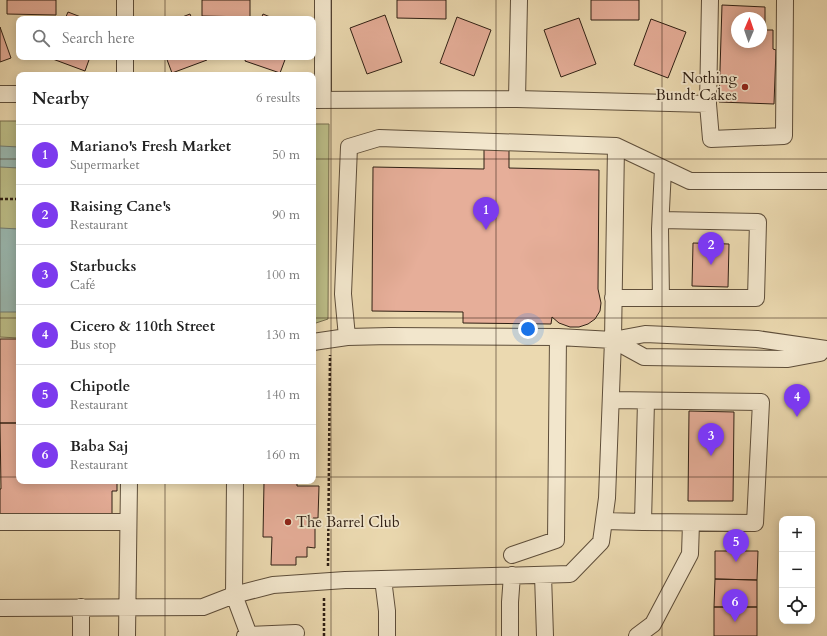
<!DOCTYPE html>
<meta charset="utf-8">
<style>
:root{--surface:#fff;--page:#f6f6f6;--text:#222;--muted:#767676;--line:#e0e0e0;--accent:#7c3aed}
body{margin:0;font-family:Cardo,serif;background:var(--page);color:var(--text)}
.controls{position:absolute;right:12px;bottom:12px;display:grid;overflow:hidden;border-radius:8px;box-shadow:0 2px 10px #0003}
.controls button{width:36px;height:36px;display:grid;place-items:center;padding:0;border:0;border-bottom:1px solid var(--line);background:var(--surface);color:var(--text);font:20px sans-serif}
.compass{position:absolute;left:731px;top:12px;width:36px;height:36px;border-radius:50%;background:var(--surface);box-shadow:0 2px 10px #0003;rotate:2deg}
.you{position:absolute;left:528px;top:329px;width:14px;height:14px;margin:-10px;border:3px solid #fff;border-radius:50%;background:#1a73e8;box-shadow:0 0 0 6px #1a73e833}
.badge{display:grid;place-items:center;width:26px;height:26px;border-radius:50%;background:var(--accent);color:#fff;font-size:13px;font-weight:700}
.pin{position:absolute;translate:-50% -33px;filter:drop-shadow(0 1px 2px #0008)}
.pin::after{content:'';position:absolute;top:21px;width:14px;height:12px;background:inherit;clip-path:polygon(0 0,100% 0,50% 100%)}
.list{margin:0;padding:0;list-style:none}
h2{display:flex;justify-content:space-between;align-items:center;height:52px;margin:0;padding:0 16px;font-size:17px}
h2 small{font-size:13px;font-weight:400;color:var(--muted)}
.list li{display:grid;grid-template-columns:26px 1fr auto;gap:12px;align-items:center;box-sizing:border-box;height:60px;padding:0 16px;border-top:1px solid var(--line)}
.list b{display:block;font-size:15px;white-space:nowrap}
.list p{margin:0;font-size:13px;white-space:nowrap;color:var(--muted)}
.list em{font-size:13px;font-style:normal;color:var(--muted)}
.icon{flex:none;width:22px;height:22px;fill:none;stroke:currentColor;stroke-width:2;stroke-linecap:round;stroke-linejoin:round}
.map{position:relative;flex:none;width:827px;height:636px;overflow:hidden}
.search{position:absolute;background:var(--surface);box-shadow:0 2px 10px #0003;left:16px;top:16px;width:300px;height:44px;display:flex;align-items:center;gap:10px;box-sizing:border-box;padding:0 14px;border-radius:8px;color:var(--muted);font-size:15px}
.panel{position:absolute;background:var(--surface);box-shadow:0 2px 10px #0003;left:16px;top:72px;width:300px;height:412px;border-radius:8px}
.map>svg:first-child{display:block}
</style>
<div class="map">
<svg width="827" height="636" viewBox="0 0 827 636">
<rect width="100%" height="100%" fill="#ebd9b0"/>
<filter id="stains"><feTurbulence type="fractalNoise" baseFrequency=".005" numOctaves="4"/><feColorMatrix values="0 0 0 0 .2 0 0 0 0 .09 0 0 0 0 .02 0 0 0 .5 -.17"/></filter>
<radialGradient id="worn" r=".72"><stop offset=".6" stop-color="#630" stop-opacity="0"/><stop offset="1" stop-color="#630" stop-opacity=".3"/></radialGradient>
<path fill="#bcbe88" stroke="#766e4e" d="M 0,121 L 19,121 L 19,338 L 0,337 Z
M 313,124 L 329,124 L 328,319 L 313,324 Z"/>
<path fill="#99b9b2" stroke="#6f7b72" d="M 0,146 L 19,147 L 19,168 L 0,167 Z
M 0,228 L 19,229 L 19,312 L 0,312 Z"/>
<path fill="#e6ae99" stroke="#2f1f13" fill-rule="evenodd" d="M 7,0 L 56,0 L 56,15 L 7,14 Z
M 202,0 L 250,0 L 250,17 L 202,16 Z
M 397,0 L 446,0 L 446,19 L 397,18 Z
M 591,0 L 639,0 L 639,20 L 591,20 Z
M 722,5 L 765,7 L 765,30 L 773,30 L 773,49 L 776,50 L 774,104 L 719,102 ZM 737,18 L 761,18 L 761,42 L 737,42 Z
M 68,12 L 86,19 L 65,19 Z
M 190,14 L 192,19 L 177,19 Z
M 263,14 L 275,19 L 261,19 Z
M 385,15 L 402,62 L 367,74 L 350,28 Z
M 457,17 L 491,30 L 474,76 L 440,63 Z
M 579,18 L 596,64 L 561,77 L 544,30 Z
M 651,19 L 686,32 L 668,78 L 634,65 Z
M 0,27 L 11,58 L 0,62 Z
M 51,57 L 90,57 L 85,71 L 50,58 Z
M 166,57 L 205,57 L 207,60 L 172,73 Z
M 246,57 L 286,57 L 280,73 L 245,61 Z
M 484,147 L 509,148 L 509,168 L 599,170 L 598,289 L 601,303 L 600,311 L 595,319 L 588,324 L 579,327 L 570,327 L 559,323 L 552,317 L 551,324 L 463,323 L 463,312 L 372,311 L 373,167 L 484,169 Z
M 693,243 L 729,244 L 728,287 L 692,286 Z
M 0,339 L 19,339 L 19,423 L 0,423 Z
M 689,411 L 734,412 L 733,501 L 688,501 Z
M 0,423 L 19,423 L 19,481 L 117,481 L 117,491 L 112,491 L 112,514 L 0,514 L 0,489 L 1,489 Z
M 264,482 L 297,482 L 297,486 L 319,486 L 318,518 L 313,518 L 313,525 L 315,525 L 315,548 L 307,547 L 307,557 L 296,557 L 296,565 L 271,565 L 272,537 L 263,537 Z
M 715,551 L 758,551 L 757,580 L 715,579 Z
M 715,579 L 757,580 L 757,607 L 714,607 Z
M 714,607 L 757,607 L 757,636 L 714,636 Z"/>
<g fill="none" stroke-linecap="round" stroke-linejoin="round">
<defs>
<path id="minor" d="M 710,0 L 708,104 L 711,139 L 784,136 L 785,0
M 125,19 L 125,0
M 125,75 L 125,57
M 0,94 L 19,94
M 517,99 L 519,0
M 313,100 L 517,99 L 708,104
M 323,100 L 323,0
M 613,298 L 756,298 L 758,222 L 661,220
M 661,298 L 660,229 L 663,169
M 347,337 L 343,294 L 349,147 L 379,138 L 616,146 L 690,181 L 827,181
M 613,340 L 644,357 L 788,359 L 820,353
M 313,342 L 347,337 L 390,336 L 558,337 L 613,340 L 645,334 L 757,339 L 827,349
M 235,481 L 234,595 L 273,585 L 345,580 L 570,574 L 601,542 L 607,498 L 613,340 L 616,146
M 604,521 L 643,522 L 755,523 L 761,402 L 611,400
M 0,522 L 128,522
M 643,522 L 646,401
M 512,555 L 556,540 L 558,337
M 543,575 L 545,636
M 383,579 L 387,611 L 387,636
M 0,608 L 203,607 L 234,595 L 249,635
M 81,636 L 81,607
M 127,636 L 129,481
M 245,636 L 249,635 L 296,633
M 510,636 L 510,602 L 512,575
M 637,636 L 653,624 L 690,554 L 691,523"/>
</defs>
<use href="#minor" stroke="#5e4e3a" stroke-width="18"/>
<path stroke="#2f1f13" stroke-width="2.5" stroke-dasharray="3 2" stroke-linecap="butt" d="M 0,199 L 19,199
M 328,566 L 330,355
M 324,636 L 324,597"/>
<use href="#minor" stroke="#f2e6cc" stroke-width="16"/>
</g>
<path fill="none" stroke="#2f1f13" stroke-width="1" stroke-opacity="0.55" d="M 165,0 L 165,19M 331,0 L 331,636M 496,0 L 496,636M 662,0 L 662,636M 165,57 L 165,75M 0,159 L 19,159M 313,159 L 827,159M 0,318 L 19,318M 313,318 L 827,318M 0,477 L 19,477M 313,477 L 827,477M 165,481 L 165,636"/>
<g fill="#8f2418" stroke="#f2e6cc" stroke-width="1.5">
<circle cx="745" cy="87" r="4"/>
<circle cx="288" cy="522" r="4"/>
</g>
<g text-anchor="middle" stroke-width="3.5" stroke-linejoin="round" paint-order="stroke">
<g font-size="15" fill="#2f1f13" stroke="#f2e6cc" text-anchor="end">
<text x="737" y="83">Nothing<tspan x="737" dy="17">Bundt Cakes</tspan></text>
<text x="296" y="527" text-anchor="start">The Barrel Club</text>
</g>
</g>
<rect width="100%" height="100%" filter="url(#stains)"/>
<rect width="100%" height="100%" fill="url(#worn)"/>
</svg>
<div class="controls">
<button>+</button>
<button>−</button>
<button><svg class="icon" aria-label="locate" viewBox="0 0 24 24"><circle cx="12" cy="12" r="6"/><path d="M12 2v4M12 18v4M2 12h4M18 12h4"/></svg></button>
</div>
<svg class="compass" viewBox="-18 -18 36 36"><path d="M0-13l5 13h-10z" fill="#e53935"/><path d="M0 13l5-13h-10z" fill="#767676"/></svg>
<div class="you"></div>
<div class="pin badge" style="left:486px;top:230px">1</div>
<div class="pin badge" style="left:711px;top:265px">2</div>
<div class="pin badge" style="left:711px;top:456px">3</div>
<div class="pin badge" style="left:797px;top:417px">4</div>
<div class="pin badge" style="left:736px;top:562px">5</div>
<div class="pin badge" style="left:735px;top:622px">6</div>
<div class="search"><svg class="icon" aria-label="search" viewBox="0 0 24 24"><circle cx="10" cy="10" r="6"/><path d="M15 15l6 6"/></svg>Search here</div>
<section class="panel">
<h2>Nearby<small>6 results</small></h2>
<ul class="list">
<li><span class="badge">1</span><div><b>Mariano's Fresh Market</b><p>Supermarket</p></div><em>50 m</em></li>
<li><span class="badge">2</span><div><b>Raising Cane's</b><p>Restaurant</p></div><em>90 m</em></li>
<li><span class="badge">3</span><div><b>Starbucks</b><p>Café</p></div><em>100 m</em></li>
<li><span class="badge">4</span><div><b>Cicero &amp; 110th Street</b><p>Bus stop</p></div><em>130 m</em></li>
<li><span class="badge">5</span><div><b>Chipotle</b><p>Restaurant</p></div><em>140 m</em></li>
<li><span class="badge">6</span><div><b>Baba Saj</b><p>Restaurant</p></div><em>160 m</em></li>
</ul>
</section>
</div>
